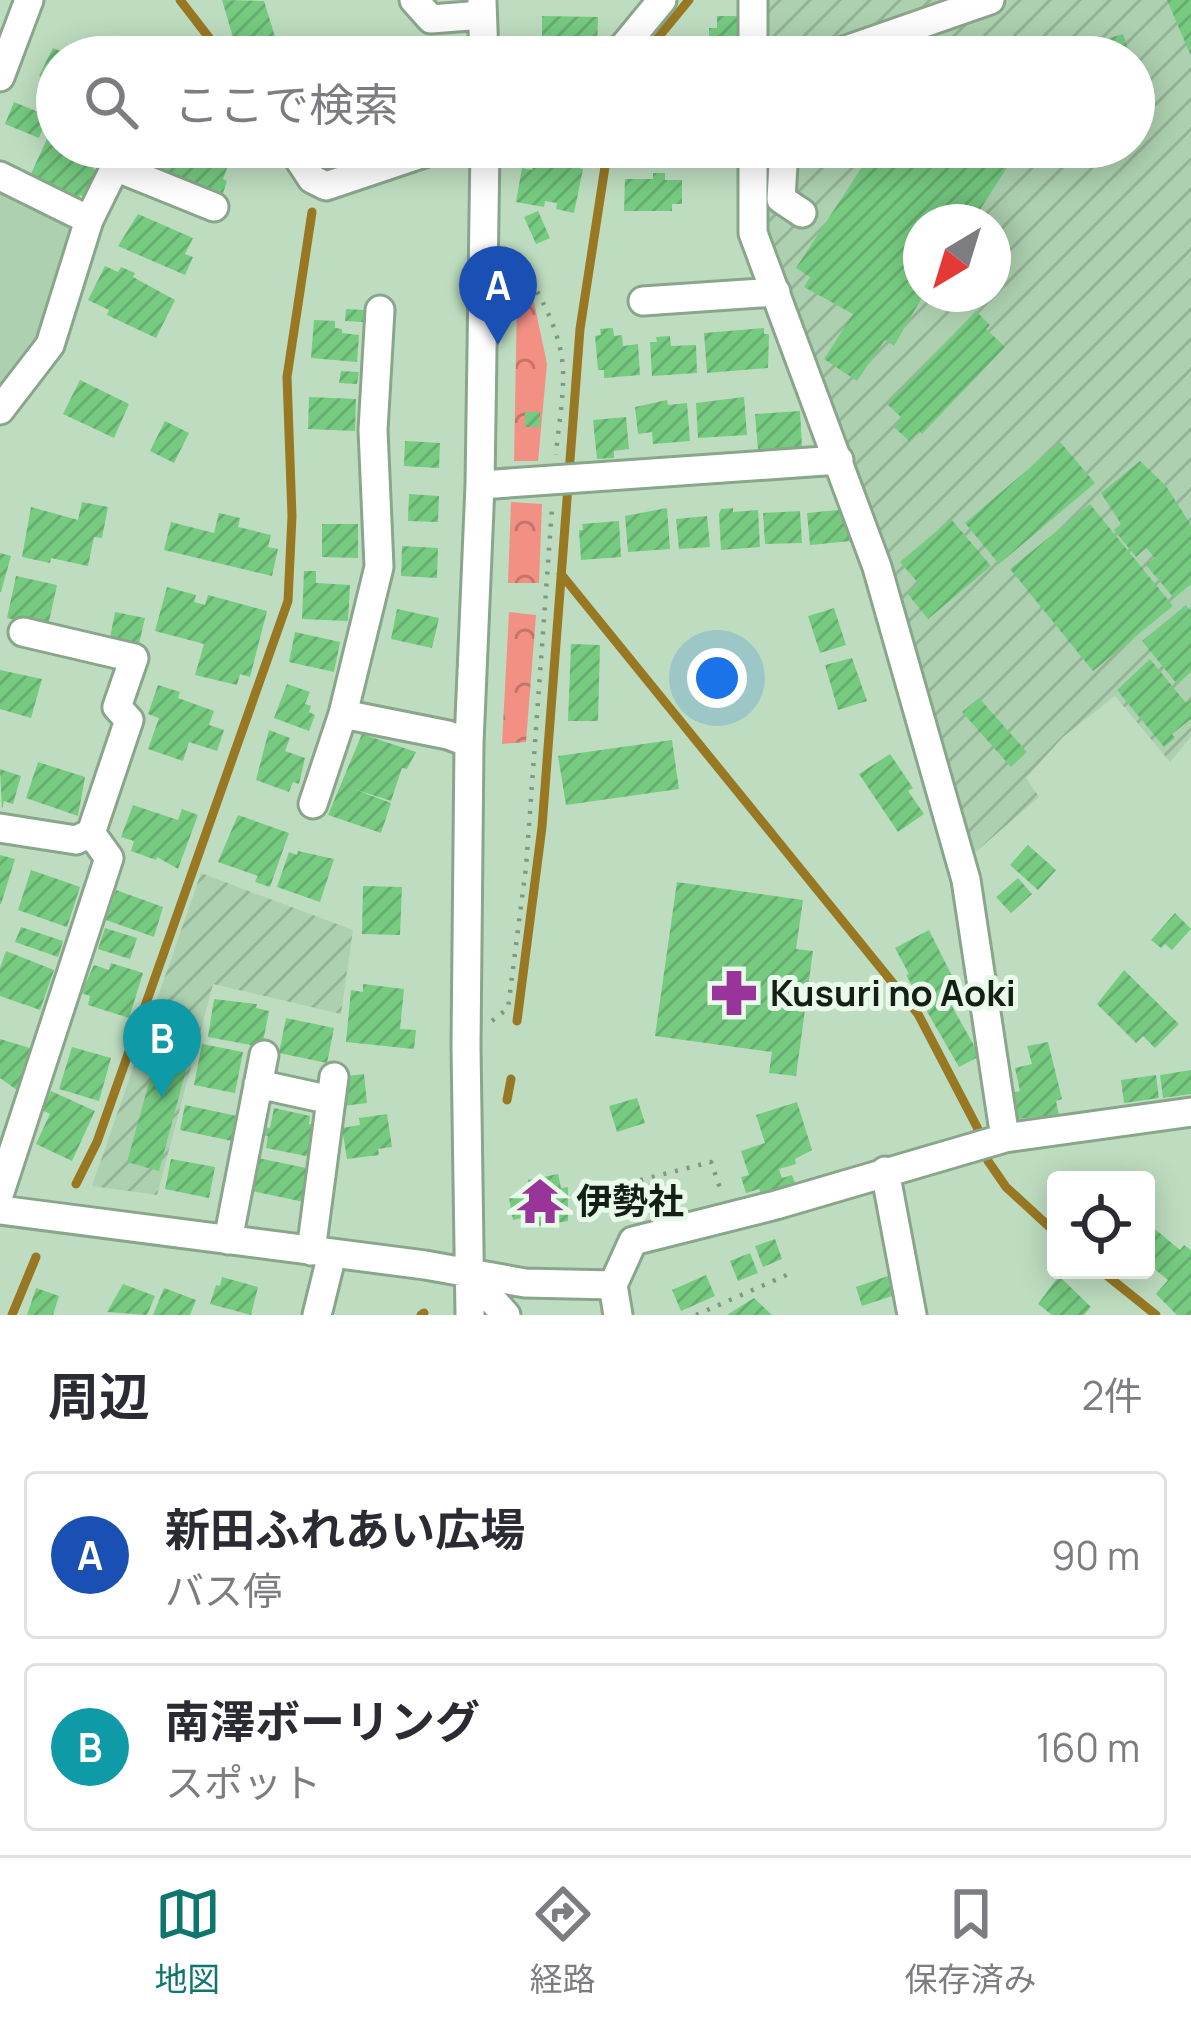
<!DOCTYPE html>
<html lang="ja">
<meta charset="utf-8">
<style>
:root{--surface:#fff;--page:#f2f2f3;--text:#2b2b33;--muted:#7c7c81;--line:#e1e1e2;--accent:#0f766e}
body{margin:0;font-family:Manrope,"Noto Sans JP",sans-serif;background:var(--page);color:var(--text)}
.controls{position:absolute;right:36px;bottom:36px;display:grid;overflow:hidden;border-radius:12px;box-shadow:0 6px 30px #0003}
.controls button{width:108px;height:108px;display:grid;place-items:center;padding:0;border:0;border-bottom:3px solid var(--line);background:var(--surface);color:var(--text);font:60px sans-serif}
.compass{position:absolute;left:903px;top:204px;width:108px;height:108px;border-radius:50%;background:var(--surface);box-shadow:0 6px 30px #0003;rotate:218deg}
.you{position:absolute;left:717px;top:678px;width:42px;height:42px;margin:-30px;border:9px solid #fff;border-radius:50%;background:#1a73e8;box-shadow:0 0 0 18px #1a73e833}
.badge{display:grid;place-items:center;width:78px;height:78px;border-radius:50%;background:var(--accent);color:#fff;font-size:39px;font-weight:700}
.pin{position:absolute;translate:-50% -99px;filter:drop-shadow(0 3px 6px #0008)}
.pin::after{content:'';position:absolute;top:63px;width:42px;height:36px;background:inherit;clip-path:polygon(0 0,100% 0,50% 100%)}
.list{margin:0;padding:0;list-style:none}
h2{display:flex;justify-content:space-between;align-items:center;height:156px;margin:0;padding:0 48px;font-size:51px}
h2 small{font-size:39px;font-weight:400;color:var(--muted)}
.list li{display:grid;grid-template-columns:78px 1fr auto;gap:36px;align-items:center;box-sizing:border-box;height:168px;margin:0 24px 24px;padding:0 24px;border:3px solid var(--line);border-radius:12px}
.list b{display:block;font-size:45px;white-space:nowrap}
.list p{margin:0;font-size:39px;white-space:nowrap;color:var(--muted)}
.list em{font-size:39px;font-style:normal;color:var(--muted)}
.icon{flex:none;width:66px;height:66px;fill:none;stroke:currentColor;stroke-width:2;stroke-linecap:round;stroke-linejoin:round}
.map{position:relative;flex:none;width:1191px;height:1315px;overflow:hidden}
.search{position:absolute;background:var(--surface);box-shadow:0 6px 30px #0003;left:36px;right:36px;top:36px;height:132px;display:flex;align-items:center;gap:30px;box-sizing:border-box;padding:0 42px;border-radius:66px;color:var(--muted);font-size:45px}
.sheet{height:540px;background:var(--surface)}
nav{display:flex;justify-content:space-around;align-items:center;box-sizing:border-box;height:168px;border-top:3px solid var(--line);background:var(--surface);font-size:33px;color:var(--muted)}
nav a{display:grid;justify-items:center;gap:6px}
nav .on{color:var(--accent)}
.map>svg:first-child{display:block}
</style>
<div class="map">
<svg width="1191" height="1315" viewBox="0 0 1191 1315">
<defs>
<pattern id="industrial-furrows" width="10" height="10" patternUnits="userSpaceOnUse" patternTransform="scale(3)"><rect width="10" height="10" fill="#add1b0"/><path d="M-1 1l2-2M0 10L10 0M9 11l2-2" fill="none" stroke="#94b396"/></pattern>
<pattern id="park-crowns" width="20" height="18" patternUnits="userSpaceOnUse" patternTransform="scale(3)"><rect width="20" height="18" fill="#f29084"/><path d="M2 6a3 3 0 1 1 6 0M12 15a3 3 0 1 1 6 0" fill="none" stroke="#c3756b"/></pattern>
<pattern id="building-hatch" width="6" height="6" patternUnits="userSpaceOnUse" patternTransform="scale(3)"><rect width="6" height="6" fill="#76cb81"/><path d="M-1 1l2-2M0 6l6-6M5 7l2-2" fill="none" stroke="#65ae6f"/></pattern>
</defs>
<rect width="100%" height="100%" fill="#beddc0"/>
<path fill="#add1b0" d="M 0,190 L 68,222 L 75,230 L 42,332 L 0,391 Z"/>
<path fill="url(#industrial-furrows)" fill-rule="evenodd" d="M 768,0 L 1191,0 L 1191,737 L 1170,762 L 1115,696 L 1063,737 L 1026,778 L 1039,797 L 972,855 L 891,562 L 765,231 L 766,147 L 1134,147 L 1134,57 L 767,57 ZM 921,222 L 993,222 L 993,294 L 921,294 Z
M 201,873 L 353,930 L 341,1014 L 213,984 L 157,1195 L 92,1186 Z"/>
<path fill="url(#park-crowns)" d="M 517,302 L 534,302 L 547,364 L 538,461 L 514,461 Z
M 511,502 L 542,504 L 539,583 L 508,583 Z
M 509,612 L 536,615 L 526,742 L 502,744 Z"/>
<g fill="none" stroke-linecap="round" stroke-linejoin="round">
<path stroke="#987823" stroke-width="9" d="M 180,0 L 224,57
M 642,57 L 689,0
M 561,574 L 918,1014 L 977,1127 L 988,1161 L 1006,1187 L 1056,1233
M 517,1021 L 542,827 L 580,329 L 608,147
M 507,1100 L 511,1079
M 76,1184 L 97,1142 L 288,601 L 292,516 L 287,377 L 312,212
M 1100,1270 L 1156,1315
M 12,1315 L 36,1257
M 421,1315 L 424,1313"/>
</g>
<path fill="url(#building-hatch)" d="M 222,0 L 264,1 L 276,40 L 237,51 Z
M 1167,0 L 1191,0 L 1191,56 Z
M 542,16 L 598,17 L 597,57 L 536,57 L 537,50 L 542,50 Z
M 717,16 L 741,16 L 736,57 L 681,57 L 681,40 L 709,41 L 709,28 L 717,28 Z
M 1123,34 L 1131,57 L 1076,57 L 1074,49 Z
M 53,48 L 75,57 L 57,57 L 57,95 L 41,89 L 45,78 L 39,76 Z
M 14,102 L 48,116 L 39,138 L 5,124 Z
M 47,139 L 57,147 L 96,162 L 93,169 L 100,171 L 87,198 L 80,195 L 79,198 L 30,176 Z
M 145,147 L 235,147 L 223,179 L 227,181 L 223,193 L 140,161 Z
M 875,147 L 1019,149 L 972,222 L 921,222 L 921,294 L 924,294 L 894,346 L 885,340 L 857,381 L 824,359 L 853,314 L 804,287 L 810,277 L 796,268 Z
M 1059,147 L 1125,147 L 1125,148 L 1067,168 Z
M 536,157 L 583,169 L 574,213 L 556,209 L 557,203 L 545,201 L 544,207 L 516,202 L 522,168 L 532,170 Z
M 653,173 L 665,173 L 665,180 L 682,180 L 682,204 L 672,204 L 672,211 L 624,211 L 625,179 L 653,179 Z
M 538,211 L 550,238 L 536,244 L 524,217 Z
M 138,214 L 193,238 L 185,254 L 193,257 L 185,275 L 118,246 Z
M 105,266 L 118,272 L 121,267 L 135,273 L 133,277 L 175,300 L 156,338 L 107,315 L 109,310 L 88,300 Z
M 346,309 L 364,310 L 363,322 L 345,321 Z
M 976,311 L 990,325 L 986,329 L 1005,347 L 922,434 L 919,431 L 909,441 L 894,427 L 902,418 L 887,404 Z
M 314,320 L 335,321 L 335,328 L 342,329 L 342,333 L 359,335 L 357,362 L 311,358 Z
M 613,328 L 614,336 L 622,335 L 623,346 L 638,344 L 640,375 L 604,378 L 604,370 L 598,370 L 595,336 L 601,335 L 600,329 Z
M 764,328 L 764,334 L 769,334 L 768,368 L 707,373 L 704,333 Z
M 670,336 L 671,346 L 696,345 L 697,373 L 652,376 L 650,342 L 657,342 L 656,337 Z
M 341,371 L 359,372 L 357,384 L 339,383 Z
M 80,380 L 129,404 L 114,438 L 63,414 Z
M 309,397 L 356,399 L 355,431 L 308,429 Z
M 744,397 L 747,435 L 698,438 L 696,403 Z
M 667,400 L 668,405 L 687,403 L 690,441 L 653,444 L 652,432 L 638,434 L 635,407 Z
M 800,411 L 802,447 L 758,450 L 755,414 Z
M 525,412 L 540,412 L 540,427 L 525,427 Z
M 626,417 L 629,449 L 614,451 L 614,458 L 597,459 L 593,420 Z
M 165,421 L 189,433 L 174,463 L 150,451 Z
M 405,441 L 440,443 L 439,468 L 404,466 Z
M 1060,442 L 1095,483 L 999,564 L 965,523 Z
M 1140,461 L 1166,486 L 1191,525 L 1191,584 L 1174,598 L 1146,565 L 1155,558 L 1146,548 L 1136,557 L 1114,530 L 1121,524 L 1101,493 Z
M 409,494 L 439,496 L 438,522 L 408,521 Z
M 82,502 L 108,507 L 102,538 L 94,537 L 88,566 L 51,558 L 50,563 L 22,557 L 31,507 L 78,520 Z
M 1090,504 L 1173,606 L 1093,671 L 1010,569 Z
M 667,508 L 670,549 L 628,552 L 625,516 Z
M 733,508 L 733,512 L 758,510 L 760,547 L 721,550 L 719,514 L 721,509 Z
M 848,509 L 851,541 L 810,545 L 807,513 Z
M 800,511 L 802,543 L 765,544 L 763,513 Z
M 219,513 L 240,518 L 238,527 L 271,535 L 268,547 L 278,549 L 272,576 L 164,550 L 171,522 L 214,533 Z
M 707,516 L 710,547 L 679,549 L 676,519 Z
M 951,519 L 991,566 L 928,619 L 907,593 L 919,584 L 900,562 Z
M 619,521 L 621,557 L 581,560 L 579,530 L 583,530 L 582,524 Z
M 322,524 L 358,524 L 358,558 L 322,557 Z
M 402,546 L 438,548 L 437,578 L 401,576 Z
M 0,553 L 11,556 L 1,592 L 0,592 Z
M 304,571 L 316,571 L 316,583 L 350,585 L 348,621 L 302,619 Z
M 16,576 L 57,585 L 48,626 L 7,618 Z
M 167,587 L 196,595 L 194,602 L 205,605 L 208,595 L 267,611 L 250,677 L 240,674 L 237,685 L 195,675 L 204,644 L 155,631 Z
M 1186,605 L 1191,611 L 1191,672 L 1177,684 L 1142,641 Z
M 834,608 L 846,645 L 820,653 L 808,616 Z
M 397,609 L 439,618 L 432,648 L 391,639 Z
M 115,612 L 145,618 L 139,644 L 110,638 Z
M 295,632 L 340,642 L 334,672 L 289,662 Z
M 571,644 L 600,645 L 598,721 L 568,721 Z
M 852,658 L 867,701 L 838,710 L 825,665 Z
M 1150,659 L 1186,703 L 1191,700 L 1191,719 L 1172,734 L 1175,738 L 1164,747 L 1117,690 Z
M 0,670 L 42,679 L 31,718 L 0,709 Z
M 287,684 L 310,692 L 305,704 L 311,706 L 309,712 L 315,715 L 309,731 L 274,718 Z
M 158,685 L 180,692 L 178,698 L 214,711 L 209,725 L 224,730 L 217,751 L 189,742 L 183,761 L 148,749 L 159,718 L 148,714 Z
M 979,698 L 1027,752 L 1011,767 L 962,712 Z
M 269,730 L 290,738 L 285,751 L 305,758 L 299,784 L 293,782 L 289,792 L 256,780 Z
M 362,734 L 416,752 L 407,769 L 402,768 L 391,801 L 354,789 L 391,803 L 381,833 L 328,815 Z
M 672,740 L 679,789 L 566,805 L 558,756 Z
M 890,754 L 913,788 L 908,791 L 924,814 L 898,832 L 859,774 Z
M 38,762 L 85,777 L 78,816 L 26,798 Z
M 0,769 L 21,776 L 13,804 L 4,801 L 2,809 Z
M 133,805 L 178,820 L 182,809 L 198,815 L 178,869 L 157,857 L 156,860 L 131,851 L 134,841 L 121,837 Z
M 238,815 L 289,833 L 270,887 L 255,882 L 258,876 L 218,862 Z
M 1028,845 L 1056,870 L 1038,890 L 1010,865 Z
M 298,851 L 334,859 L 320,902 L 277,887 L 289,852 L 297,855 Z
M 0,855 L 15,859 L 1,904 L 0,904 Z
M 31,870 L 80,887 L 67,927 L 18,910 Z
M 1018,878 L 1032,894 L 1011,913 L 996,897 Z
M 677,882 L 803,900 L 796,949 L 813,951 L 796,1076 L 769,1073 L 772,1052 L 655,1036 Z
M 363,886 L 402,887 L 400,935 L 362,934 Z
M 116,890 L 163,907 L 154,937 L 106,920 Z
M 1175,913 L 1191,929 L 1172,950 L 1165,944 L 1161,948 L 1151,940 Z
M 21,927 L 63,941 L 58,957 L 15,942 Z
M 105,928 L 137,938 L 130,959 L 98,949 Z
M 929,930 L 961,994 L 949,1001 L 980,1056 L 959,1067 L 906,975 L 909,974 L 895,948 Z
M 6,951 L 54,970 L 40,1010 L 0,996 L 0,968 Z
M 111,963 L 143,973 L 129,1018 L 88,1005 L 90,996 L 81,993 L 94,965 L 109,970 Z
M 1124,970 L 1179,1024 L 1155,1048 L 1143,1036 L 1136,1043 L 1097,1004 Z
M 363,984 L 404,989 L 400,1029 L 416,1030 L 414,1049 L 346,1042 L 351,990 L 363,992 Z
M 214,999 L 257,1004 L 256,1008 L 269,1011 L 262,1047 L 208,1037 Z
M 286,1018 L 334,1028 L 327,1063 L 279,1053 Z
M 165,1025 L 196,1033 L 159,1171 L 127,1162 Z
M 0,1039 L 30,1048 L 17,1090 L 0,1078 Z
M 1048,1042 L 1062,1099 L 1056,1101 L 1059,1115 L 1017,1119 L 1011,1093 L 1020,1091 L 1015,1068 L 1032,1064 L 1027,1046 Z
M 202,1044 L 243,1052 L 235,1093 L 194,1085 Z
M 72,1047 L 111,1058 L 99,1101 L 59,1089 Z
M 1191,1070 L 1191,1094 L 1163,1098 L 1160,1075 Z
M 364,1074 L 367,1103 L 343,1106 L 340,1077 Z
M 1156,1075 L 1159,1098 L 1124,1103 L 1121,1080 Z
M 51,1091 L 95,1111 L 72,1161 L 36,1144 L 50,1114 L 42,1110 Z
M 637,1098 L 645,1123 L 617,1132 L 609,1106 Z
M 797,1102 L 812,1150 L 795,1159 L 796,1164 L 779,1169 L 782,1178 L 792,1175 L 796,1185 L 762,1196 L 759,1189 L 746,1193 L 741,1177 L 749,1175 L 741,1151 L 765,1143 L 756,1115 Z
M 185,1105 L 237,1116 L 232,1141 L 180,1130 Z
M 274,1108 L 310,1116 L 309,1124 L 322,1126 L 316,1158 L 266,1148 L 268,1136 L 262,1135 L 264,1127 L 270,1128 Z
M 387,1114 L 392,1147 L 378,1149 L 379,1155 L 347,1159 L 342,1128 L 360,1125 L 359,1118 Z
M 258,1158 L 311,1169 L 304,1202 L 251,1191 Z
M 171,1159 L 215,1167 L 209,1198 L 165,1189 Z
M 558,1174 L 561,1188 L 568,1187 L 568,1221 L 538,1226 L 536,1215 L 513,1220 L 509,1198 L 531,1194 L 528,1180 Z
M 1150,1225 L 1180,1250 L 1184,1245 L 1191,1250 L 1191,1315 L 1177,1315 L 1156,1294 L 1168,1280 L 1146,1262 L 1146,1230 Z
M 775,1239 L 782,1259 L 763,1267 L 755,1246 Z
M 750,1253 L 758,1273 L 738,1281 L 730,1261 Z
M 706,1275 L 715,1296 L 681,1311 L 672,1290 Z
M 888,1276 L 895,1295 L 862,1306 L 856,1287 Z
M 1059,1276 L 1091,1307 L 1084,1315 L 1052,1315 L 1038,1304 Z
M 222,1277 L 258,1287 L 251,1315 L 210,1304 L 216,1285 L 220,1286 Z
M 123,1284 L 155,1296 L 147,1315 L 107,1312 Z
M 36,1288 L 59,1296 L 53,1315 L 27,1315 Z
M 164,1288 L 196,1300 L 190,1315 L 153,1315 Z
M 754,1298 L 772,1315 L 727,1315 Z"/>
<g fill="none" stroke-linecap="round" stroke-linejoin="round">
<defs>
<path id="minor" d="M 414,0 L 431,19 L 482,15
M 753,0 L 753,57
M 482,1 L 484,57
M 615,57 L 662,0
M 826,57 L 990,0
M 0,77 L 29,0
M 291,147 L 312,179 L 326,186 L 442,147
M 753,147 L 753,233 L 877,567 L 966,880 L 1005,1138
M 784,147 L 781,199 L 802,213
M 115,167 L 214,207
M 0,176 L 89,220
M 643,301 L 776,292
M 0,410 L 50,345 L 89,220 L 125,147
M 480,485 L 839,460
M 23,632 L 134,658 L 117,707 L 129,720 L 91,833
M 343,714 L 448,735 L 469,743
M 313,804 L 343,714 L 379,567 L 373,430 L 380,310
M 0,828 L 76,840 L 91,833 L 109,858 L 0,1192
M 258,1084 L 331,1100
M 885,1171 L 912,1315
M 0,1210 L 425,1265 L 525,1283 L 613,1285
M 228,1240 L 264,1055
M 311,1251 L 334,1077
M 467,1272 L 506,1315
M 317,1315 L 332,1254
M 470,1315 L 466,1046 L 469,743 L 480,485 L 485,147
M 618,1315 L 613,1285 L 633,1241 L 776,1205 L 1005,1138 L 1191,1112"/>
</defs>
<use href="#minor" stroke="#89a68b" stroke-width="33"/>
<path stroke="#809882" stroke-width="4.5" stroke-dasharray="3 9" stroke-linecap="butt" d="M 512,251 C 535,286 561,327 563,370 C 564,398 558,428 556,455
M 492,1021 L 508,1008 L 526,867 L 552,508
M 582,1195 L 711,1162 L 720,1188
M 696,1315 L 789,1274"/>
<use href="#minor" stroke="#fff" stroke-width="27"/>
</g>
<defs>
<symbol id="pharmacy-bare" viewBox="-9 -9 18 18"><path d="M-2-6h4v4h4v4h-4v4h-4v-4h-4v-4h4Z" fill="#99349a" stroke="#e9f9ea" stroke-width="2.5" paint-order="stroke"/></symbol>
<symbol id="temple-bare" viewBox="-9 -9 18 18"><path d="M0-6L5-2H3V0L6.5 2.5H4V6H1.5V3h-3V6H-4V2.5H-6.5L-3 0V-2H-5Z" fill="#99349a" stroke="#e9f9ea" stroke-width="2.5" paint-order="stroke"/></symbol>
</defs>
<g fill-rule="evenodd">
<use href="#pharmacy-bare" x="701" y="960" width="66" height="66"/>
<use href="#temple-bare" x="507" y="1168" width="66" height="66"/>
</g>
<g text-anchor="middle" stroke-width="10" stroke-linejoin="round" paint-order="stroke">
<g font-size="36" font-weight="bold" fill="#141f15" stroke="#e9f9ea" text-anchor="start">
<text x="770" y="1006">Kusuri no Aoki</text>
<text x="576" y="1214">伊勢社</text>
</g>
</g>
</svg>
<div class="controls">
<button><svg class="icon" aria-label="locate" viewBox="0 0 24 24"><circle cx="12" cy="12" r="6"/><path d="M12 2v4M12 18v4M2 12h4M18 12h4"/></svg></button>
</div>
<svg class="compass" viewBox="-18 -18 36 36"><path d="M0-13l5 13h-10z" fill="#e53935"/><path d="M0 13l5-13h-10z" fill="#7c7c81"/></svg>
<div class="you"></div>
<div class="pin badge" style="left:498px;top:345px;background:#1a4fb4">A</div>
<div class="pin badge" style="left:162px;top:1098px;background:#0f9aa8">B</div>
<div class="search"><svg class="icon" aria-label="search" viewBox="0 0 24 24"><circle cx="10" cy="10" r="6"/><path d="M15 15l6 6"/></svg>ここで検索</div>
</div>
<section class="sheet">
<h2>周辺<small>2件</small></h2>
<ul class="list">
<li><span class="badge" style="background:#1a4fb4">A</span><div><b>新田ふれあい広場</b><p>バス停</p></div><em>90 m</em></li>
<li><span class="badge" style="background:#0f9aa8">B</span><div><b>南澤ボーリング</b><p>スポット</p></div><em>160 m</em></li>
</ul>
</section>
<nav>
<a class="on"><svg class="icon" aria-label="map" viewBox="0 0 24 24"><path d="M3 6l6-2 6 2 6-2v14l-6 2-6-2-6 2zM9 4v14M15 6v14"/></svg>地図</a>
<a><svg class="icon" aria-label="directions" viewBox="0 0 24 24"><path d="M12 3l9 9-9 9-9-9zM9 14v-3h6M13 9l2 2-2 2"/></svg>経路</a>
<a><svg class="icon" aria-label="saved" viewBox="0 0 24 24"><path d="M7 4h10v16l-5-4-5 4z"/></svg>保存済み</a>
</nav>
